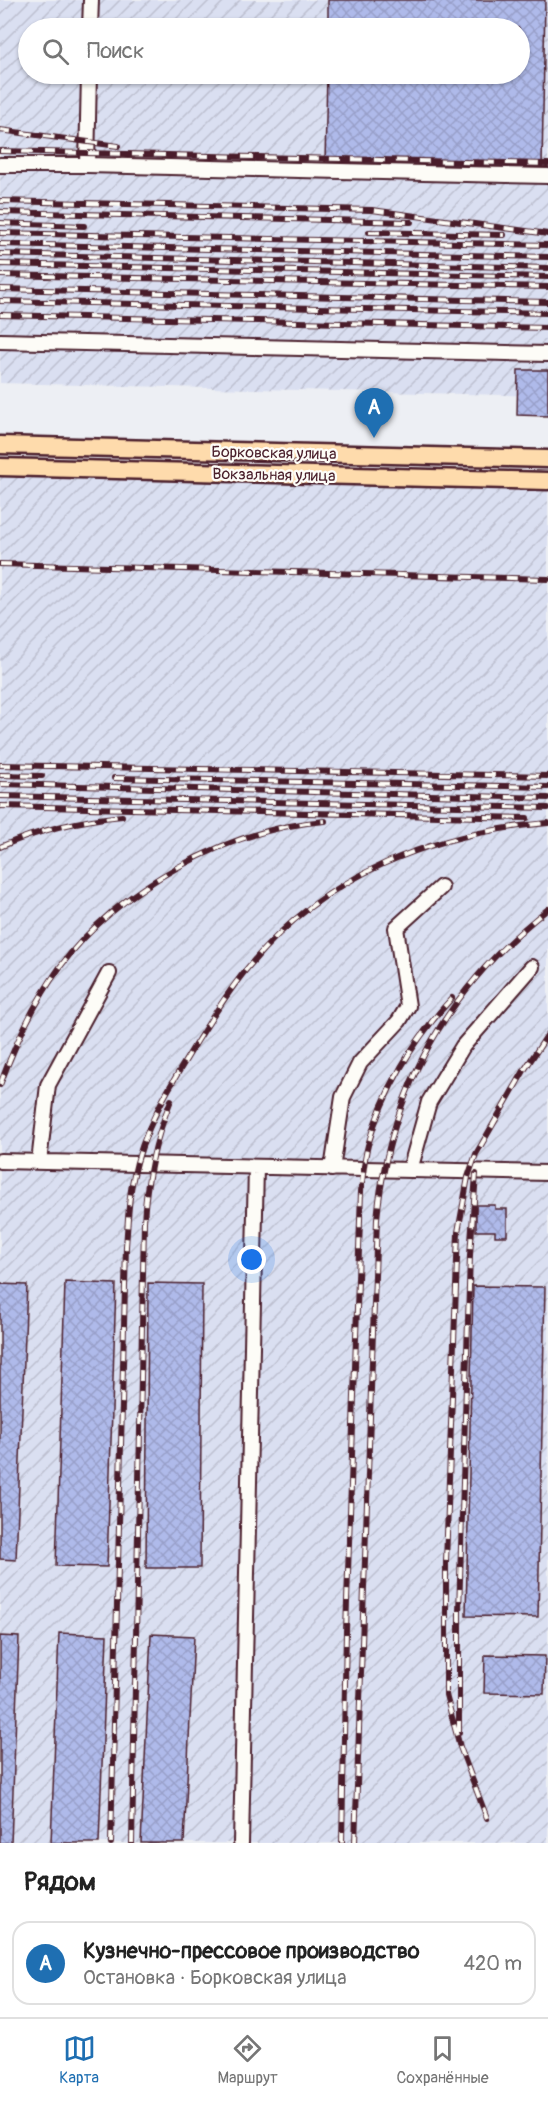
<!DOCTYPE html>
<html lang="ru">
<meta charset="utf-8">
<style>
:root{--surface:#fff;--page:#f2f2f2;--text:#222;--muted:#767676;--line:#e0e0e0;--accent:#1f6fb2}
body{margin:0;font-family:Pangolin,sans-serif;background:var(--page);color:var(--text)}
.you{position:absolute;left:252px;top:1260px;width:21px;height:21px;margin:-15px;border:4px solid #fff;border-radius:50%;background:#1a73e8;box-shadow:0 0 0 9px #1a73e833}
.badge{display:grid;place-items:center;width:39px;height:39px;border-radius:50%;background:var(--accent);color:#fff;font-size:20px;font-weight:700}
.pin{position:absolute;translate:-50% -50px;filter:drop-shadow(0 2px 3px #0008)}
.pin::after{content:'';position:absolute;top:32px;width:21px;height:18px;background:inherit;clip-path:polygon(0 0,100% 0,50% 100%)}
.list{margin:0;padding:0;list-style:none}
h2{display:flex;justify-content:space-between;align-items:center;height:78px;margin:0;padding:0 24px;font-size:26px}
h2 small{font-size:20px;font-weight:400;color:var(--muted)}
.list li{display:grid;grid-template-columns:39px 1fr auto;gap:18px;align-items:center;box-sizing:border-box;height:84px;margin:0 12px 12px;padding:0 12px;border:2px solid var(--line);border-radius:18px}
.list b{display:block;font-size:22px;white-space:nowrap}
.list p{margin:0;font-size:20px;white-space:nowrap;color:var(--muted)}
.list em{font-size:20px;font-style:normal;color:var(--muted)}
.icon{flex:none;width:33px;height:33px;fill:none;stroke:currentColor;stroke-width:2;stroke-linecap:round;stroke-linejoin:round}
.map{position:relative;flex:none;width:548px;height:1843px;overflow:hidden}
.search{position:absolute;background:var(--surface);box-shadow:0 2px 4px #0004;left:18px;right:18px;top:18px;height:66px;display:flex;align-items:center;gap:15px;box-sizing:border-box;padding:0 21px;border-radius:33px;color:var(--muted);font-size:22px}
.sheet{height:174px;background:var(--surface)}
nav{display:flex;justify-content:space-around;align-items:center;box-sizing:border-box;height:84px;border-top:2px solid var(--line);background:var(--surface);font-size:16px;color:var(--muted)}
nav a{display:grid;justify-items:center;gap:3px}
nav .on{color:var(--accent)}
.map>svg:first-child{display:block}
</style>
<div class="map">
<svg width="548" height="1843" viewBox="0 0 548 1843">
<defs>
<pattern id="industrial-furrows" width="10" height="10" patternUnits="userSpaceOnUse" patternTransform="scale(1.5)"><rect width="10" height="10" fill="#dadff1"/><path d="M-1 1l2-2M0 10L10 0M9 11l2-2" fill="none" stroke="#bdbfcf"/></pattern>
<pattern id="building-cross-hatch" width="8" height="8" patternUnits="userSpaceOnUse" patternTransform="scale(1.5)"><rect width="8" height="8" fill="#afbaea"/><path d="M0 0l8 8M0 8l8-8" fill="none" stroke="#989fc9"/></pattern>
</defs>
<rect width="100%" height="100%" fill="#edeff4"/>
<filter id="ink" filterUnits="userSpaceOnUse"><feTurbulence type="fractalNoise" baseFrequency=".0167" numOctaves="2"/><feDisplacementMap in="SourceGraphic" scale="12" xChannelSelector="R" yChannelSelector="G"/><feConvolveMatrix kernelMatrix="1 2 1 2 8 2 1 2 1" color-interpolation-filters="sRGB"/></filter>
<g filter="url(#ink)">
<path fill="url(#industrial-furrows)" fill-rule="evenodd" d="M 0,0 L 548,0 L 548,396 L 0,383 ZM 28,28 L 520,28 L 520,74 L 28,74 Z
M 0,471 L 548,486 L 548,1843 L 0,1843 Z"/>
<path fill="url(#building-cross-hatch)" stroke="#4a1f2b" stroke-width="1.5" d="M 328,0 L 545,0 L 542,167 L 325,162 L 327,74 L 519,74 L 519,28 L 328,28 Z
M 518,370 L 548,370 L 548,416 L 517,415 Z
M 476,1205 L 495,1205 L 495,1209 L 507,1209 L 507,1236 L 495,1236 L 495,1231 L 476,1231 Z
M 65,1282 L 116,1284 L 107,1567 L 56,1566 Z
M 148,1283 L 202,1284 L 200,1568 L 146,1568 Z
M 0,1284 L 27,1285 L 16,1560 L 0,1559 Z
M 473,1286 L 545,1287 L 538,1617 L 466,1616 Z
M 59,1633 L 107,1635 L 99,1843 L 51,1843 Z
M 151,1634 L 194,1636 L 184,1843 L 141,1843 Z
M 0,1636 L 19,1637 L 11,1843 L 0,1843 Z
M 485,1655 L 545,1656 L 544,1694 L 484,1693 Z"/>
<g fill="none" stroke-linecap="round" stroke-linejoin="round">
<defs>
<path id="minor" d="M 90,28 L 91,0
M 0,165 L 87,165 L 548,176
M 87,165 L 89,74
M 0,341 L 548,354
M 0,1161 L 548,1173
M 39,1162 L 48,1085 L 109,973
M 332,1169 L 343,1097 L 360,1063 L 399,1021 L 408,1006 L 396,928 L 441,887
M 410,1170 L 429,1102 L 463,1046 L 532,967
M 241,1843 L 256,1167"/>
<path id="major" d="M 0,445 L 548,459
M 0,467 L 548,481"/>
</defs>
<use href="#minor" stroke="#4a1f2b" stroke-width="18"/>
<use href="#major" stroke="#4a1f2b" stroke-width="21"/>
<use href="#minor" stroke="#fdfcf7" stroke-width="14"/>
<use href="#major" stroke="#fedbac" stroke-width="16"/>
<defs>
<path id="rail" d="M 0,130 L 118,146
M 0,151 L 548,164
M 0,201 L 372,210 L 548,234
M 0,212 L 411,222
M 0,223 L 84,226
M 369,232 L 504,235
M 0,233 L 548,245
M 0,244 L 548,257
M 0,254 L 548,268
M 0,264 L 548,277
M 0,275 L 548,287
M 0,289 L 548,302
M 0,301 L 548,313
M 0,315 L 548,328
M 0,564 L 548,579
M 0,765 L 548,776
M 0,775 L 42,776
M 114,778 L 548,787
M 0,784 L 548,798
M 0,796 L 548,808
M 0,806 L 527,818
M 0,847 C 39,830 81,820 122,816
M 0,1085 C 15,1044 34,1003 60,967 C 118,888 227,829 325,821
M 459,1732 L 459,1612 L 470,1255 L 476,1174
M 487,1818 L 460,1747 L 446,1695 L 446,1562 L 458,1232 L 468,1177 L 476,1154 L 525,1069 L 548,1034
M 111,1843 L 126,1246 C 128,1224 128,1201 133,1179 C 143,1128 171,1084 198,1040 C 214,1015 230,988 250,965 C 325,874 433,833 548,823
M 132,1843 L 144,1222 C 146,1180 155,1140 171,1100
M 342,1843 L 346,1631 L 361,1191 C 363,1176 364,1160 368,1145 C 383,1091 414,1039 452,998
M 355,1843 L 377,1219 C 389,1091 447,988 548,909"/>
</defs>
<use href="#rail" stroke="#4a1f2b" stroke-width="6"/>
<use href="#rail" stroke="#fdfcf7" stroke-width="4" stroke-dasharray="11" stroke-linecap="butt"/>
</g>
</g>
<g text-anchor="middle" stroke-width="4.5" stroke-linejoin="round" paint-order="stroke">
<g font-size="16" fill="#4a1f2b" stroke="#fdfcf7">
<text transform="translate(274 452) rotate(1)" y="6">Борковская улица</text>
<text transform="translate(274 474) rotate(1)" y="6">Вокзальная улица</text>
</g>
</g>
</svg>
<div class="you"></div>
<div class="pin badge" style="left:374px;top:438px">A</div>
<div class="search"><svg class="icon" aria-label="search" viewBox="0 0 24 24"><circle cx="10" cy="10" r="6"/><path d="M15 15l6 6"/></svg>Поиск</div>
</div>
<section class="sheet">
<h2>Рядом<small></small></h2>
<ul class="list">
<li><span class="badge">A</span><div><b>Кузнечно-прессовое производство</b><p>Остановка · Борковская улица</p></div><em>420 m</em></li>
</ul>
</section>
<nav>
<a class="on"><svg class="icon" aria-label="map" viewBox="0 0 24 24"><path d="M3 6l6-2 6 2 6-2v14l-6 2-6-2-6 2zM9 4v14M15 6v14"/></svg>Карта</a>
<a><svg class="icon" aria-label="directions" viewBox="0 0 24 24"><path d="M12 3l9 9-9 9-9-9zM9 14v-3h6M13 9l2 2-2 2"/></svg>Маршрут</a>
<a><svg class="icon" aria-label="saved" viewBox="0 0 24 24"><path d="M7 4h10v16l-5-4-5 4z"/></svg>Сохранённые</a>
</nav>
